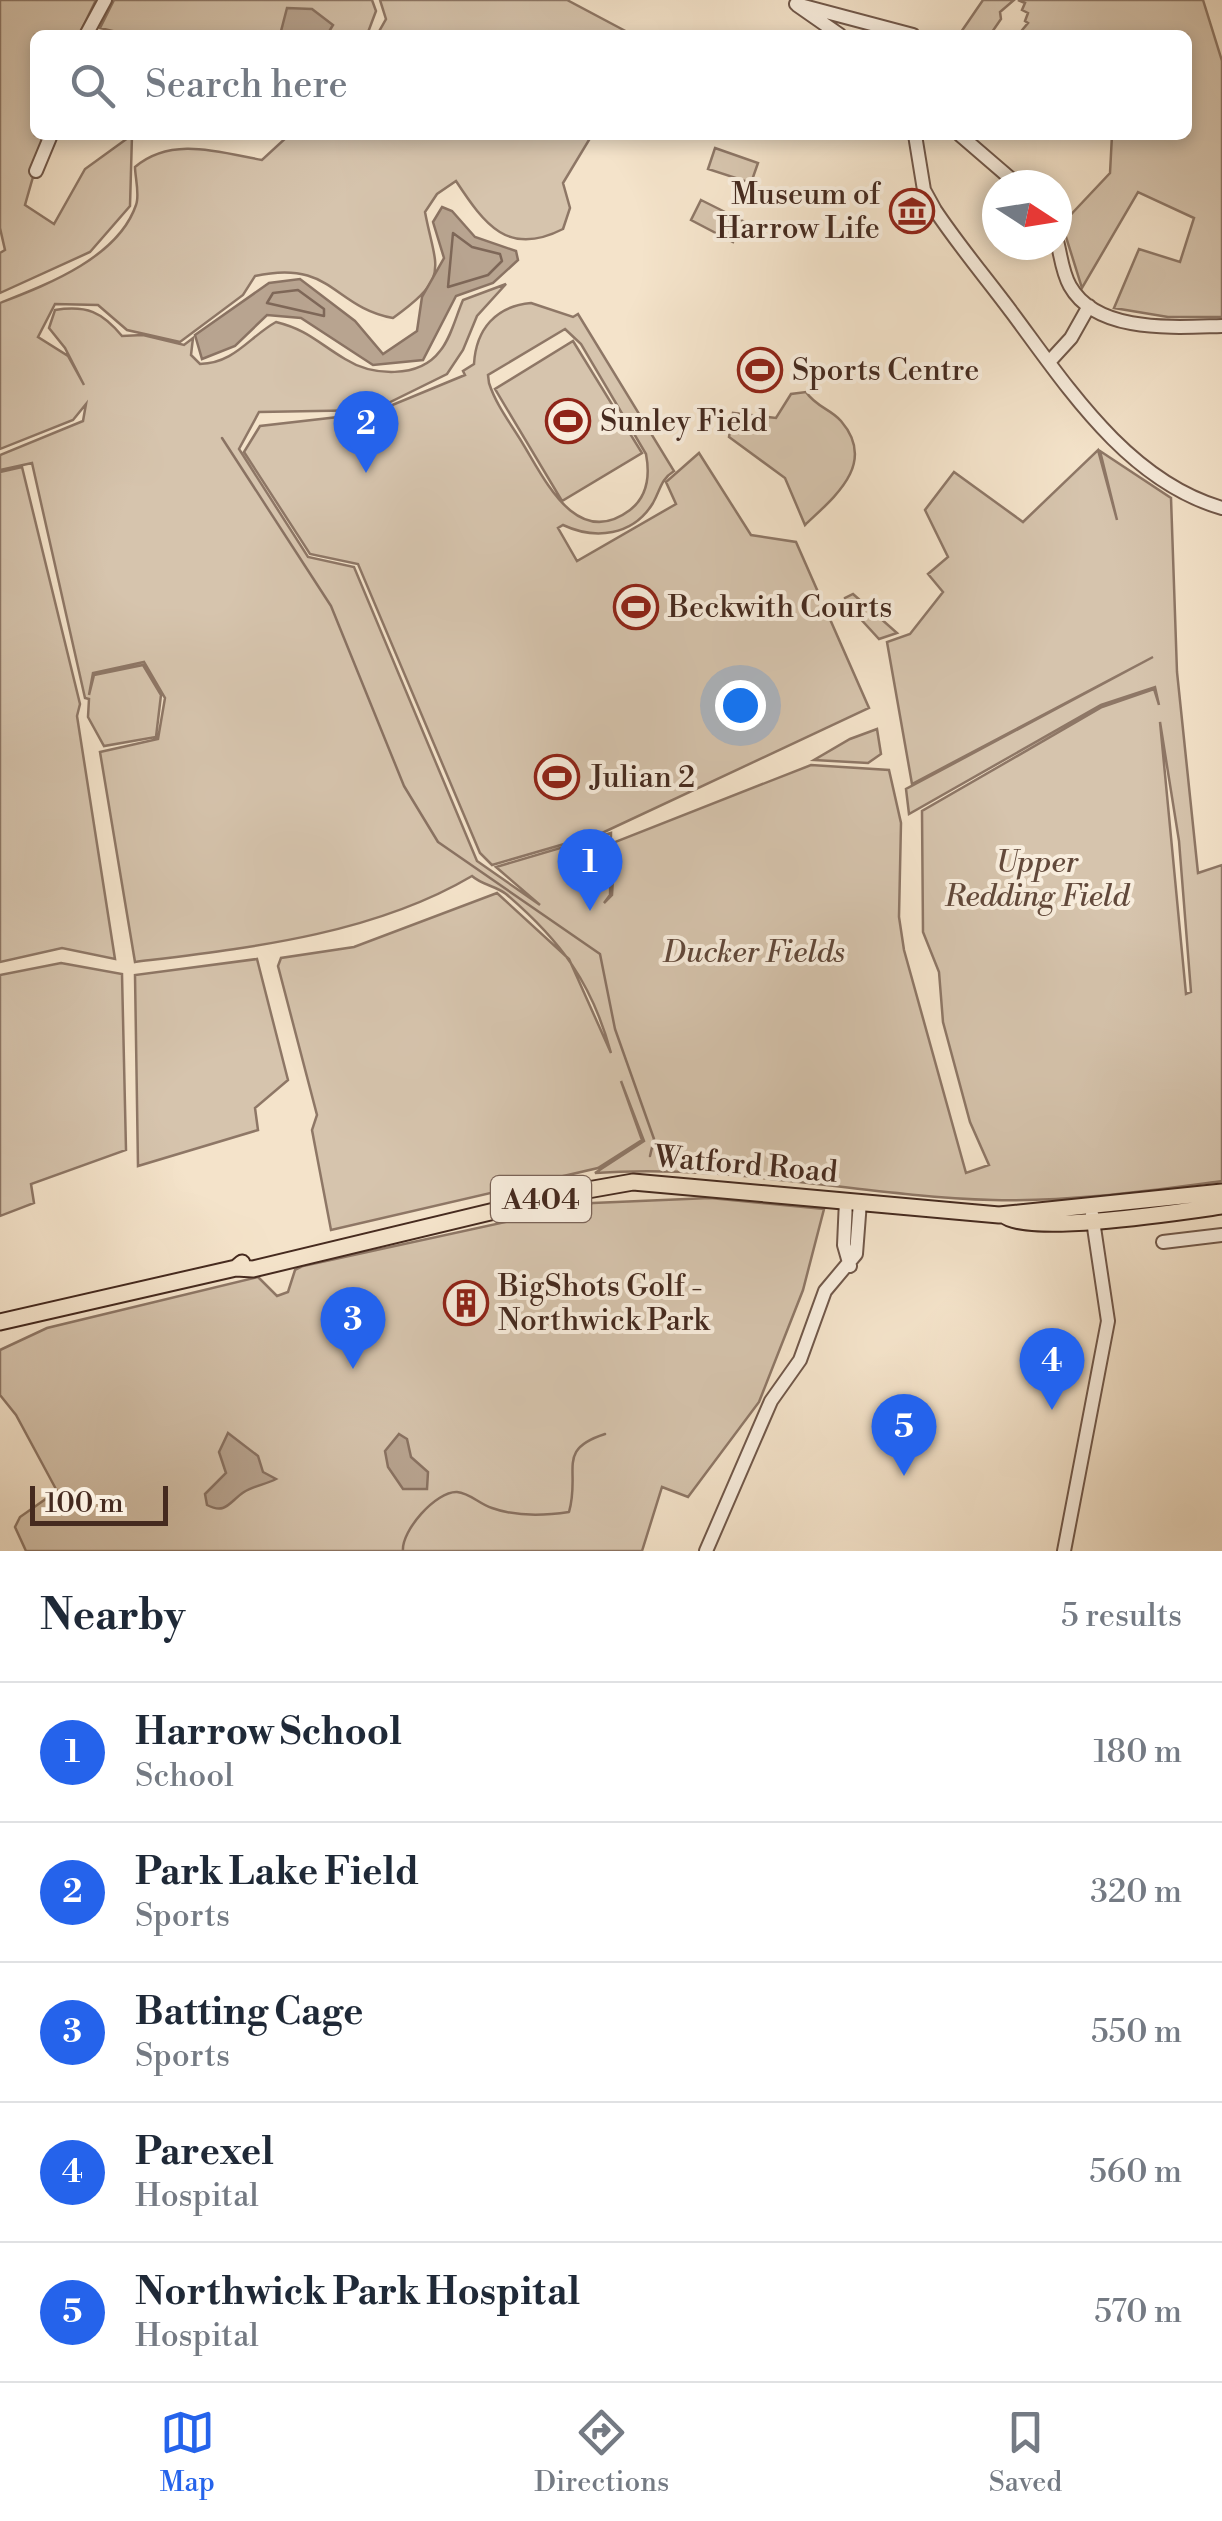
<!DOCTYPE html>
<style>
:root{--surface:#fff;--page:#f2f2f3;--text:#1f2937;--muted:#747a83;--line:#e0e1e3;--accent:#2563eb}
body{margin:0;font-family:"Libre Bodoni",serif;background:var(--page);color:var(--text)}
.compass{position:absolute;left:982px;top:170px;width:90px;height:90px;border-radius:50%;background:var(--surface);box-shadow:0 5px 15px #0003;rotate:102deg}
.scale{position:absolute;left:30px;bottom:25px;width:138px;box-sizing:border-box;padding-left:10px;border:5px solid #452a1f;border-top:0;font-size:28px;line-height:35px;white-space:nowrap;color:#452a1f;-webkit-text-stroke:8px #f8eddd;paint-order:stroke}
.you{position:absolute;left:740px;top:705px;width:35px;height:35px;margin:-25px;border:8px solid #fff;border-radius:50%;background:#1a73e8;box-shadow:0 0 0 15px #1a73e833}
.badge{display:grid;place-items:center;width:65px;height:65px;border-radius:50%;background:var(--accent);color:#fff;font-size:32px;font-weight:700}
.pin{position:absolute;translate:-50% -82px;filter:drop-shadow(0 2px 5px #0008)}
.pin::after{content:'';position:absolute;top:52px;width:35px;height:30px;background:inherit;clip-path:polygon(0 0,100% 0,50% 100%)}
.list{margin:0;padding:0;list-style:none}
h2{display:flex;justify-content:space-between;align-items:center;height:130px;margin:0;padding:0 40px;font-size:42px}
h2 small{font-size:32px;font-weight:400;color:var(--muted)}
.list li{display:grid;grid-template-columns:65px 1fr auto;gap:30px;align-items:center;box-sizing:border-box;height:140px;padding:0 40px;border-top:2px solid var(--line)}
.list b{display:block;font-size:38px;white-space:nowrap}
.list p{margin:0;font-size:32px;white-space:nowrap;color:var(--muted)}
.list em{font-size:32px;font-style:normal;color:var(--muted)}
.icon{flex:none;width:55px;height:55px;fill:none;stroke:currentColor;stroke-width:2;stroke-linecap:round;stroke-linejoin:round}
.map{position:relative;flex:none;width:1222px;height:1551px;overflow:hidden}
.search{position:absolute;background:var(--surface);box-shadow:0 5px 15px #0003;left:30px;right:30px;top:30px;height:110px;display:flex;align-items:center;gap:25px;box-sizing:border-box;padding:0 35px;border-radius:15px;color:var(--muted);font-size:38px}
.sheet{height:830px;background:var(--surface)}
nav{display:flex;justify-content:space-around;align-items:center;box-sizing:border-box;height:140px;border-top:2px solid var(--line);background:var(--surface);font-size:28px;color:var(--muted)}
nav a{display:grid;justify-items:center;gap:5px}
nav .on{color:var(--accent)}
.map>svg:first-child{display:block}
</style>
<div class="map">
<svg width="1222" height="1551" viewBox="0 0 1222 1551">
<rect width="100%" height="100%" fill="#f4e3ca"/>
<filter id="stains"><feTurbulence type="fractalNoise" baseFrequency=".002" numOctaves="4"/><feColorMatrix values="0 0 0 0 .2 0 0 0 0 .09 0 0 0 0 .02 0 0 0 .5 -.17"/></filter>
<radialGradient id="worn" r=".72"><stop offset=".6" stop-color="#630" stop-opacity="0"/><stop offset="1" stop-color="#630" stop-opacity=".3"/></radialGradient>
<path fill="#d6c4ad" stroke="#8e7766" stroke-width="2.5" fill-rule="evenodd" d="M 0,0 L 96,0 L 79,35 L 35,35 L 35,135 L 45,135 L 25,205 L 54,224 L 85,169 L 132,135 L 130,206 L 90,252 L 0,293 L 0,253 L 5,250 L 0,228 Z
M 114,0 L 372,0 L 376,11 L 367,35 L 129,35 L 100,28 Z
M 380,0 L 567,0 L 633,35 L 377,35 L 386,19 Z
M 983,0 L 1014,0 L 1000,12 L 1001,19 L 990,35 L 959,35 Z
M 1018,0 L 1203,0 L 1222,61 L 1222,317 L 1168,317 L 1114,308 L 1139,249 L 1180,262 L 1194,218 L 1138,192 L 1082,288 L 1062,224 L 1110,173 L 1112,135 L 1187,135 L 1187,35 L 1018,35 L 1028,23 L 1025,21 L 1028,13 L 1022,10 L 1025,3 Z
M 289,135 L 592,135 L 563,183 L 570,208 L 563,229 C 508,257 485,225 456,181 L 437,194 L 425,212 C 436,270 451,276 393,318 C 333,307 332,259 255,276 L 243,295 L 180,342 L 127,330 L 98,305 L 55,304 L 38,337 L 68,356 L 84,385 L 65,348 L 49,328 L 55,310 C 87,305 102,312 122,336 L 143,335 L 184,345 L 193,338 L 191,355 L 200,364 C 235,363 249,337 276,322 C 308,330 318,343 345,359 C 372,376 419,379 440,351 C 451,338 456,316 463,300 L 506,284 L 477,316 L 463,350 L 447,374 L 374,410 L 259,412 L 239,449 L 308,557 L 354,567 L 477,861 L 540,905 L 496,867 L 611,833 L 610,895 L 604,903 L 612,895 L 615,842 L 811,765 L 889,770 L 901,823 L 899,917 L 904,950 L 966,1173 L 989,1165 L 970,1122 L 943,1022 L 939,972 L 923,932 L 922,811 L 1102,707 L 1154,689 L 1159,705 L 1155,687 L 1101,705 L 909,814 L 906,789 L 1153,657 L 912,784 L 887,642 L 910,634 L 943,592 L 928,574 L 948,557 L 925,510 L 954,472 L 1023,522 L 1098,450 L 1117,520 L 1100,451 L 1171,498 L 1177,672 L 1198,873 L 1222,865 L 1222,1181 C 1146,1191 1070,1202 993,1200 C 860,1196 728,1163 595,1173 L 644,1141 L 621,1081 L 642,1140 L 598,1168 L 331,1230 L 312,1130 L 317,1115 L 278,966 L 281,958 L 354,947 L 497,893 L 569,959 L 611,1053 C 592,983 561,941 506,894 C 496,886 482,885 472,876 C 372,935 248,948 135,962 L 100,752 L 158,739 L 165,698 L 144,662 L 93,673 L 89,695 L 94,675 L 143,665 L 161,695 L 156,737 L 104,746 L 88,717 L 89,699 L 85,698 L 32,463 L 0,470 L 0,455 L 83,421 L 86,404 L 73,420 L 0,449 L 0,303 C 46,285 118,258 136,205 C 140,195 135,177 135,167 C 171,136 219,152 262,160 ZM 1160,722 L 1179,841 L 1191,992 L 1186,994 Z
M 715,148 L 758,163 L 751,183 L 708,169 Z
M 701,200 L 743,221 L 733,242 L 691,220 Z
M 531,303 L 573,317 L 578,314 L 674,471 C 660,480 661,489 653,503 C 633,536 595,540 563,525 L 558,528 L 577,561 L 676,504 L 666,482 L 699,453 L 751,535 L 796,542 L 869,708 L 602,833 L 492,865 L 480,853 L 358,564 L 310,554 L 244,452 L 260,426 L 373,413 L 465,375 L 463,371 L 474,364 C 476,329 496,306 531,303 ZM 565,329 L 581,344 L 646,454 C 650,475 648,496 630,510 C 577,550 545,480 523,444 C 511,424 496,405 489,383 L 488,375 Z
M 573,341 L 642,453 L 562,501 L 495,389 Z
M 806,392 C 816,407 831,409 841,421 C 878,464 833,498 805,525 L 785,478 L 729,437 L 733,413 L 776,418 L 791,394 Z
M 22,467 L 80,704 L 77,716 L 115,959 L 62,948 L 0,962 L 0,472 Z
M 853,594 L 897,633 L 879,639 L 846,603 L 845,598 Z
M 877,729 L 881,754 L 868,763 L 814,760 L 850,739 Z
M 257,959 L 288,1080 L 255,1108 L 258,1130 L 138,1166 L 135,975 Z
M 61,963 L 122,974 L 126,1150 L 31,1184 L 34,1203 L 0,1216 L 0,975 Z
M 710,1198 L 824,1209 L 803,1290 L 759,1402 L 688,1497 L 662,1487 L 642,1551 L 26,1551 L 15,1527 L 20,1517 L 57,1491 L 16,1415 L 0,1395 L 0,1350 L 47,1328 L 258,1277 L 277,1296 L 288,1292 L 295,1270 L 303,1266 L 593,1203 Z"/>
<path fill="#b8a490" stroke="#8a7363" stroke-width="2.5" d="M 287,8 L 312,9 L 333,25 L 327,35 L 280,35 Z
M 442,207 L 452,211 L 475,237 L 516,251 L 518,260 L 493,283 L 456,296 L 423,360 L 373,365 L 301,318 L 267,315 L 235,346 L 202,359 L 195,335 L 269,283 L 300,279 L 355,321 L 383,354 L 417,331 L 422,297 L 444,258 L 433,222 Z
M 228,1433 L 258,1456 L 263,1472 L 276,1479 C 267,1484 253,1486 244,1492 C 229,1502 226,1515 207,1505 L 205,1494 L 226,1473 L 219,1452 Z
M 399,1434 L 407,1439 L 411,1457 L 428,1472 L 427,1489 L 403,1489 L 388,1467 L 385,1451 Z"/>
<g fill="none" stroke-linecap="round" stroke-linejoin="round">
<path stroke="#7e6758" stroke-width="2.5" d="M 453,233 L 472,247 L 500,254 L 502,261 L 488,275 L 448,287 Z
M 298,290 L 324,309 L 324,316 L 267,303 L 273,293 Z"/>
<path stroke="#8a7363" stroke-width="2.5" d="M 222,438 L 331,606 L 404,786 L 438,842 L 600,954 L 615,1029 L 654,1139 L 650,1156
M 403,1551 C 401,1531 436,1491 457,1492 C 470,1493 479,1504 492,1508 C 517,1517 543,1516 569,1512 C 581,1470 555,1450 605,1434"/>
<defs>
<path id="minor" d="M 796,4 L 913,35
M 797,5 L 840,35
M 86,35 L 105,0
M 915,135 L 924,190 L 935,210 C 959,246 987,279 1013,314 C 1068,388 1128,481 1222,508
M 960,135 L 1018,185
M 36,171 L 51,135
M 1057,241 C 1061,256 1062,272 1070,286 C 1097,334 1176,327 1222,326
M 1049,362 L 1071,338 L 1089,306
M 846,1200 L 844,1245 L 850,1266
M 1163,1242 L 1222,1235
M 706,1551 L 771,1401 L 800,1360 L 825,1291 L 856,1254 L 860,1202
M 1064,1551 L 1108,1321 L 1092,1214"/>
<path id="major" d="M 1004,1215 C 1026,1236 1186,1211 1222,1206
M 236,1268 L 253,1269 L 565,1194 L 633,1182 L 999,1215 L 1222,1192
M 0,1322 L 236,1268 L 242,1263"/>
</defs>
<use href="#minor" stroke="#71584a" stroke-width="16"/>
<use href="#major" stroke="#452a1f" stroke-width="19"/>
<use href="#minor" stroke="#f8eddd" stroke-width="12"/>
<use href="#major" stroke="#f4e3ca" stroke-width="15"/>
</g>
<defs>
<symbol id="museum-ring" viewBox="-11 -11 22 22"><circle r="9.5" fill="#f8eddd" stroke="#8f2418" stroke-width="1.5"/><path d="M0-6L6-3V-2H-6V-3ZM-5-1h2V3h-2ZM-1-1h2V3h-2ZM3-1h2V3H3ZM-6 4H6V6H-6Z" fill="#8f2418"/></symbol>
<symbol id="stadium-ring" viewBox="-11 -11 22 22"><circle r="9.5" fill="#f8eddd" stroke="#8f2418" stroke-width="1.5"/><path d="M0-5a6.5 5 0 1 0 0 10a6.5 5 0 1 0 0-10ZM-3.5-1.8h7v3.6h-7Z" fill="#8f2418"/></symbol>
<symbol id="building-ring" viewBox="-11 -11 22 22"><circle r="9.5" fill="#f8eddd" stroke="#8f2418" stroke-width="1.5"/><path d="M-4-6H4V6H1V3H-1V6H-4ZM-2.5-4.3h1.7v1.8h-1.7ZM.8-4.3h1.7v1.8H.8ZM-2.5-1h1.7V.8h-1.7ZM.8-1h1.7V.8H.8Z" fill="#8f2418"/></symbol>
</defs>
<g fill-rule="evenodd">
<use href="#museum-ring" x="887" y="186" width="50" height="50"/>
<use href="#stadium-ring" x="735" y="345" width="50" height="50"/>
<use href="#stadium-ring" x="543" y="396" width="50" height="50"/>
<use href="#stadium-ring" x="611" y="582" width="50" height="50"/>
<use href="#stadium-ring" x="532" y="752" width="50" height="50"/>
<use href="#building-ring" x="441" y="1278" width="50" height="50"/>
</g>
<g text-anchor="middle" stroke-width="8" stroke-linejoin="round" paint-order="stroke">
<rect fill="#f8eddd" stroke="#7b6458" stroke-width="2.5" x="491" y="1176" width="100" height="46" rx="8"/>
<g font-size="28" font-weight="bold" fill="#452a1f">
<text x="541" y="1209">A404</text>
</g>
<g font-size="30" fill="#452a1f" stroke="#f8eddd" text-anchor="start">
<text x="880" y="204" text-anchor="end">Museum of<tspan x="880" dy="34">Harrow Life</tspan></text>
<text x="792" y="380">Sports Centre</text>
<text x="600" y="431">Sunley Field</text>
<text x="668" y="617">Beckwith Courts</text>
<text x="590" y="787">Julian 2</text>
<text x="498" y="1296">BigShots Golf -<tspan x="498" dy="34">Northwick Park</tspan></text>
</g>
<g font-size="30" font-style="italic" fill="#62493b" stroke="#f8eddd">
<text x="1037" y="872">Upper<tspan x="1037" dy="34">Redding Field</tspan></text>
<text x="754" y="962">Ducker Fields</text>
</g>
<g font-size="30" fill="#452a1f" stroke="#f8eddd">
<text transform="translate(746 1164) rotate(5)" y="10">Watford Road</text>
</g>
</g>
<rect width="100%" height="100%" filter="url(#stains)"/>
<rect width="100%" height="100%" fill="url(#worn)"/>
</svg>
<svg class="compass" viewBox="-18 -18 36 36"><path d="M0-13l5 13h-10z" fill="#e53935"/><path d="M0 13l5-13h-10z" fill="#747a83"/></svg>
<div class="scale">100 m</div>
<div class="you"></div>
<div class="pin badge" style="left:590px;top:911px">1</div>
<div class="pin badge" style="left:366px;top:473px">2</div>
<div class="pin badge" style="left:353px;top:1369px">3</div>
<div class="pin badge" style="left:1052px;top:1410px">4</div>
<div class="pin badge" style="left:904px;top:1476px">5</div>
<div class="search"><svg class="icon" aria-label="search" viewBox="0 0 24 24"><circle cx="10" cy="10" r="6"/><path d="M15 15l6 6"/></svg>Search here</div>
</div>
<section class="sheet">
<h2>Nearby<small>5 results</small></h2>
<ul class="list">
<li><span class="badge">1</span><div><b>Harrow School</b><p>School</p></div><em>180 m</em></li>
<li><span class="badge">2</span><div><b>Park Lake Field</b><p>Sports</p></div><em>320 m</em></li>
<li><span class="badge">3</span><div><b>Batting Cage</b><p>Sports</p></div><em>550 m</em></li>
<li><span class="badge">4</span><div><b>Parexel</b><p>Hospital</p></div><em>560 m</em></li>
<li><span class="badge">5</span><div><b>Northwick Park Hospital</b><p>Hospital</p></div><em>570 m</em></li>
</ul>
</section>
<nav>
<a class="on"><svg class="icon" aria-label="map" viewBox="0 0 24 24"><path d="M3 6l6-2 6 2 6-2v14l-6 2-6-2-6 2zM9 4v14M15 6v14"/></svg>Map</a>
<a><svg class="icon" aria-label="directions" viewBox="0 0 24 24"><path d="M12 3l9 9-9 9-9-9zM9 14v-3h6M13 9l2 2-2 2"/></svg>Directions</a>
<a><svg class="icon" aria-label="saved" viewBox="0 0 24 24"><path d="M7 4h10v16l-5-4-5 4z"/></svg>Saved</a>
</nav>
